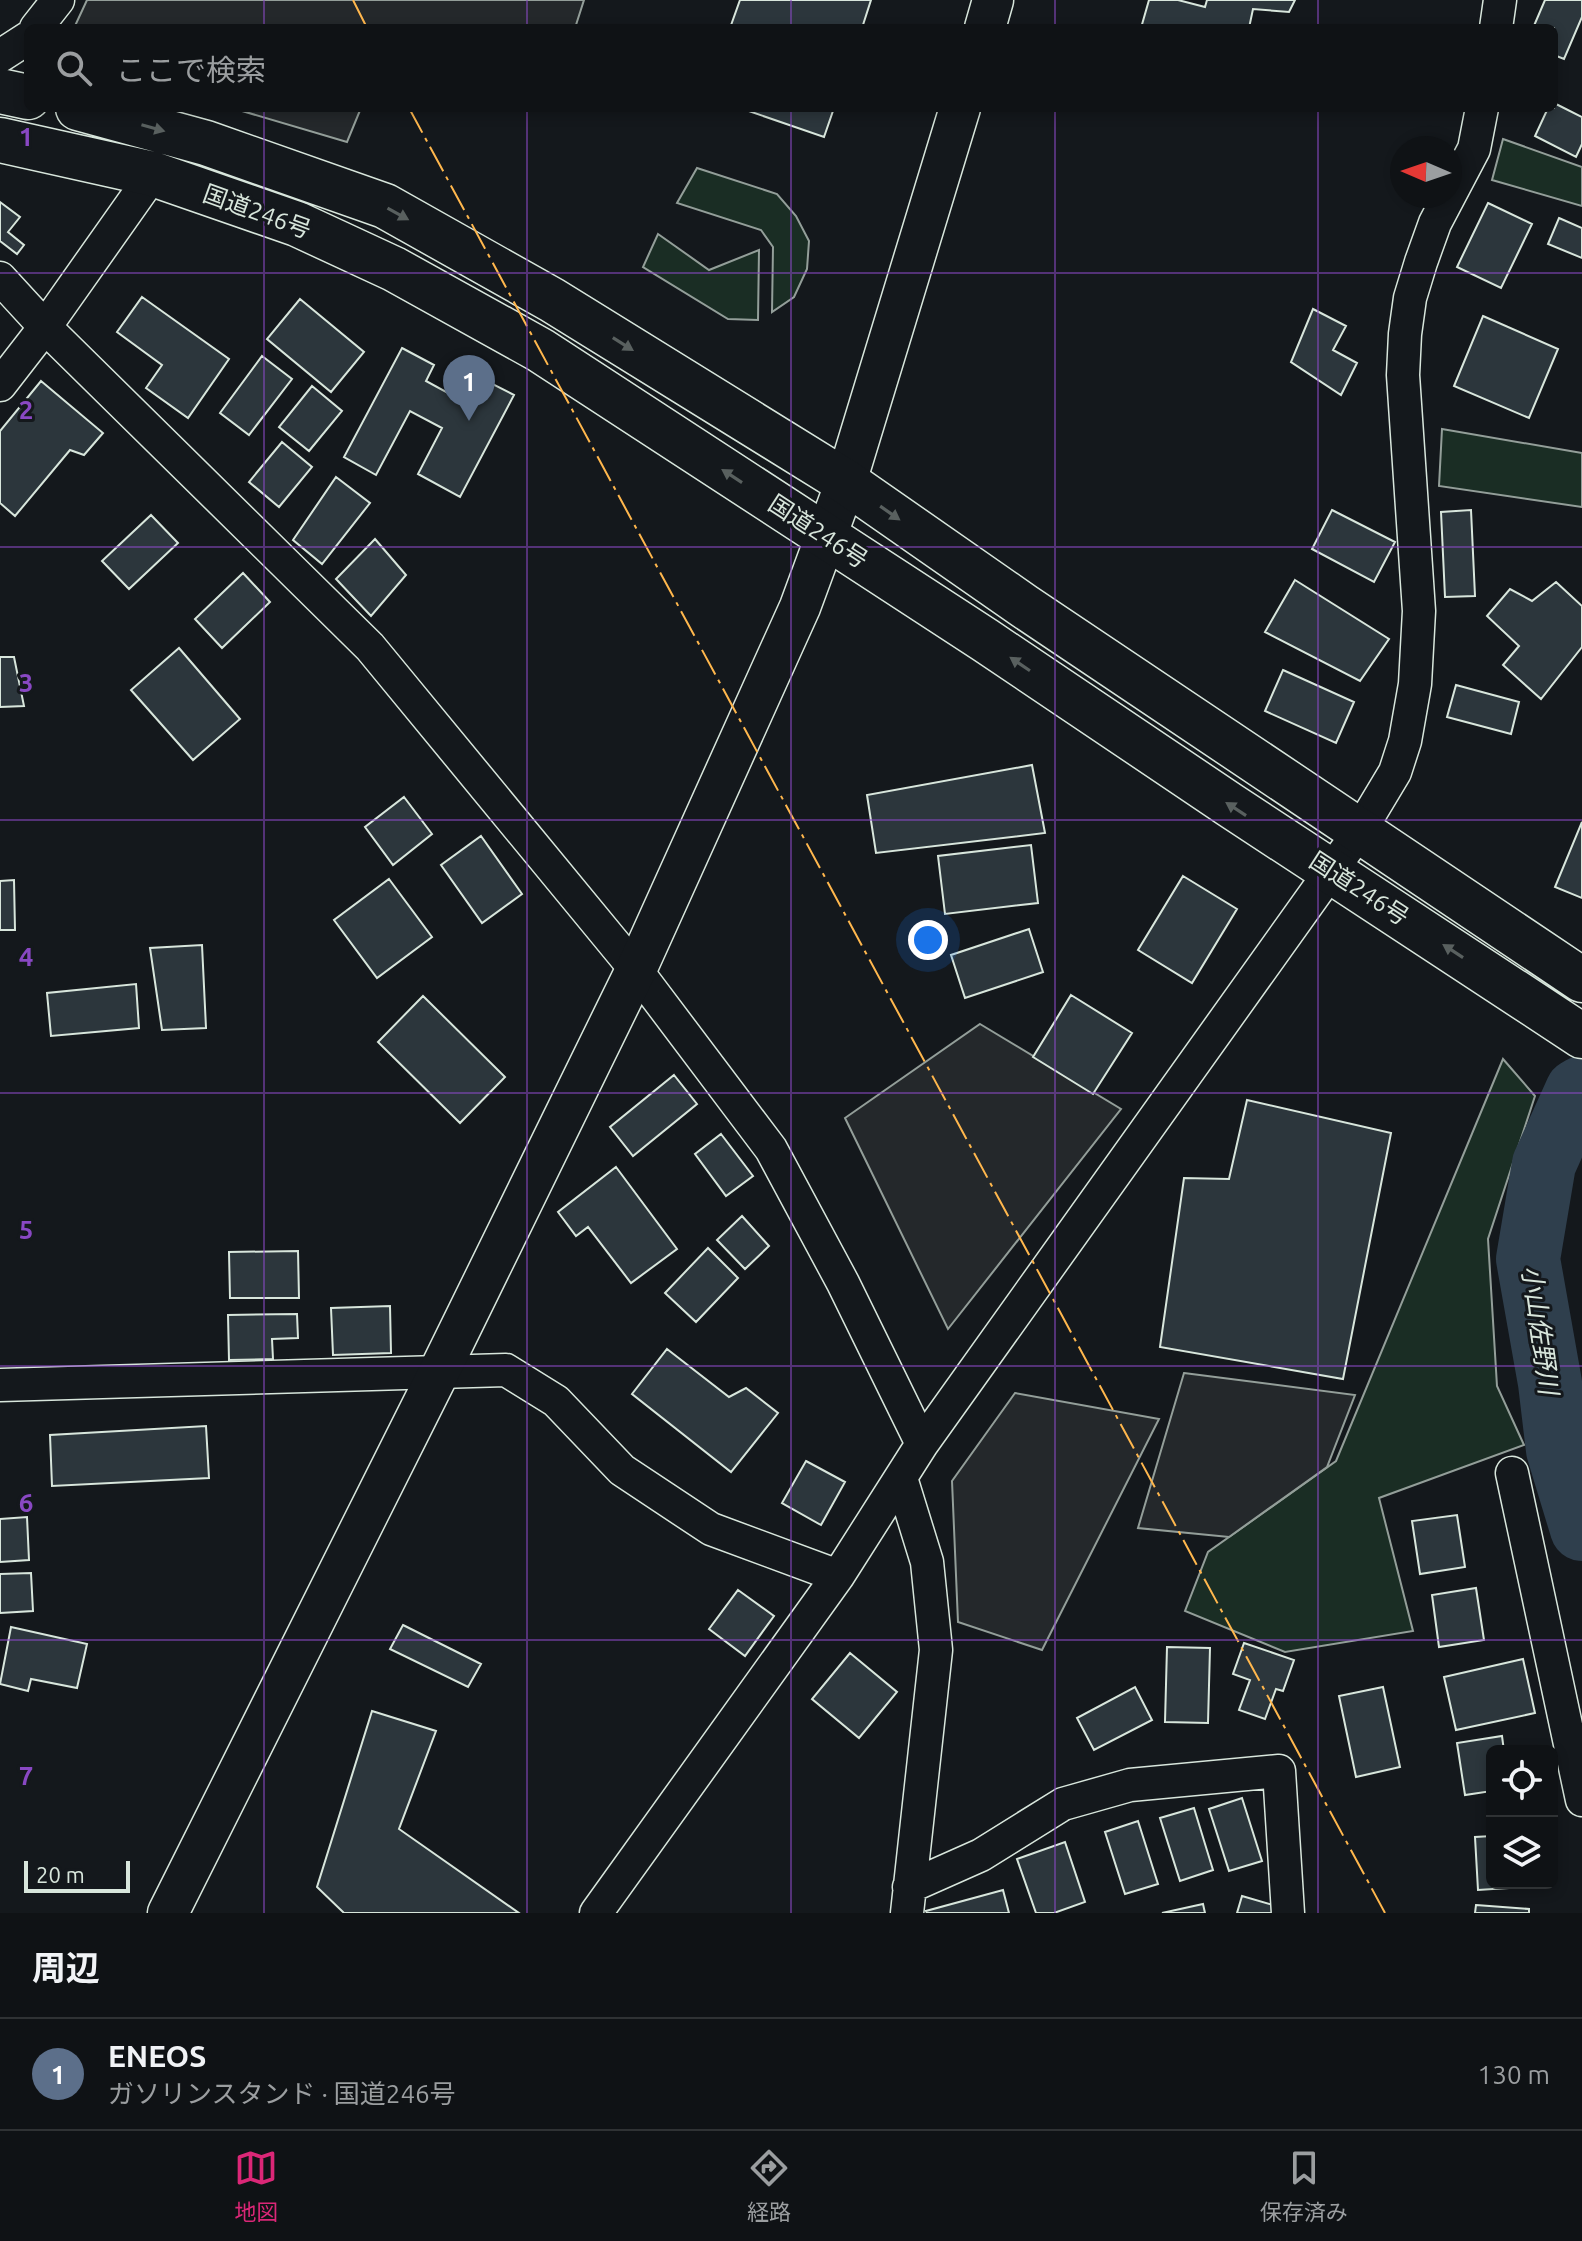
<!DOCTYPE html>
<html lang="ja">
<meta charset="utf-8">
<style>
:root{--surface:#0f1215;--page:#181b1e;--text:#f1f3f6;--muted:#9b9ea0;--line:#2f3234;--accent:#db2777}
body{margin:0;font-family:Ubuntu,"Noto Sans JP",sans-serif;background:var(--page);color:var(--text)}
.controls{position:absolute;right:24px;bottom:24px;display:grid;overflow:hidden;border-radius:12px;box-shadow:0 4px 12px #0003}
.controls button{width:72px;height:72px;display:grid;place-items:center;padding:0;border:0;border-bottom:2px solid var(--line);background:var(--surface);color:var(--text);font:40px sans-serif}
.compass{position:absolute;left:1390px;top:136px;width:72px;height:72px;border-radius:50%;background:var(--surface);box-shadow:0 4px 12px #0003;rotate:272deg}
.scale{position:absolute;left:24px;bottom:20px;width:106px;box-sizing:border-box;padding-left:8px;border:4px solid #d8e6dc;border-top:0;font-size:22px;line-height:28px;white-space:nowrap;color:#d8e6dc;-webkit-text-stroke:6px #14181c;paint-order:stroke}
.you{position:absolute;left:928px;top:940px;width:28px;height:28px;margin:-20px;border:6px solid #fff;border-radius:50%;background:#1a73e8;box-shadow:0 0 0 12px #1a73e833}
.badge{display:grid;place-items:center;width:52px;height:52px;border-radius:50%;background:var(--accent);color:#fff;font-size:26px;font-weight:700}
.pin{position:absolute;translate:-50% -66px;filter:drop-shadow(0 2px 4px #0008)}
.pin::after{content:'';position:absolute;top:42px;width:28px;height:24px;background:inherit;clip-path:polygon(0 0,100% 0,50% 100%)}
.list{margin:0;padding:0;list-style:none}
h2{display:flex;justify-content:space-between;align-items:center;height:104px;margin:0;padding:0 32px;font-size:34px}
h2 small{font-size:26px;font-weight:400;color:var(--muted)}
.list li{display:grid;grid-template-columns:52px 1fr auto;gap:24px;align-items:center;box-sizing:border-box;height:112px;padding:0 32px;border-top:2px solid var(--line)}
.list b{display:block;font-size:30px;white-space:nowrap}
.list p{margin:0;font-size:26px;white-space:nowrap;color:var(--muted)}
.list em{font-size:26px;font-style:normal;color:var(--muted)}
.icon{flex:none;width:44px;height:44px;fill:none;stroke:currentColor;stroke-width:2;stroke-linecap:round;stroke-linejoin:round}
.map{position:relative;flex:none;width:1582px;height:1913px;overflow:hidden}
.search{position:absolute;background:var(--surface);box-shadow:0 4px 12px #0003;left:24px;right:24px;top:24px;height:88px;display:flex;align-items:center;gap:20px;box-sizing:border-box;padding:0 28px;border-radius:12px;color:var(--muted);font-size:30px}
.sheet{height:216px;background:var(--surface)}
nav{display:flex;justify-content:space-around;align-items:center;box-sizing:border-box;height:112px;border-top:2px solid var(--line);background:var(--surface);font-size:22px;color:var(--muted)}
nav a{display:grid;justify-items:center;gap:4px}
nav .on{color:var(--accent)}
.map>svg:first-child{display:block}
</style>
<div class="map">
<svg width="1582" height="1913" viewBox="0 0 1582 1913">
<rect width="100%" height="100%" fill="#14181c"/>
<path fill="#1a2d24" stroke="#939e99" stroke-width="2" d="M 1503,139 L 1582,167 L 1582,206 L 1492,180 Z
M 697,168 L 777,194 L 796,216 L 809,241 L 807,269 L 794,297 L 772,312 L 773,247 L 761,230 L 677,203 Z
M 658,234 L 709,270 L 759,250 L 758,320 L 728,319 L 643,267 Z
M 1442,429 L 1582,453 L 1582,507 L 1439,486 Z
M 1503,1059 L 1535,1096 L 1488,1239 L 1497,1386 L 1524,1445 L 1379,1498 L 1413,1631 L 1285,1652 L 1185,1611 L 1208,1552 L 1336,1461 Z"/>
<path fill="#24282b" stroke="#939e99" stroke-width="2" d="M 87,0 L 584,0 L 575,28 L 74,28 Z
M 232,108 L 361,108 L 347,142 Z
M 980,1024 L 1121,1109 L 948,1329 L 845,1118 Z
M 1184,1373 L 1355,1395 L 1327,1467 L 1229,1537 L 1138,1528 Z
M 1015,1393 L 1159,1419 L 1042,1650 L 958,1622 L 952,1481 Z"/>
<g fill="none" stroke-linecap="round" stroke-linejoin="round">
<path stroke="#2f3f4d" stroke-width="64" d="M 1582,1088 L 1577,1091 L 1544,1164 L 1528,1259 L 1550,1383 L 1558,1450 L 1582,1529"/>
</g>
<path fill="#2c363c" stroke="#d8e6dc" stroke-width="2" d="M 740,0 L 871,0 L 862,28 L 730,28 Z
M 1149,0 L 1178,0 L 1205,7 L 1207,0 L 1295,0 L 1289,12 L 1253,9 L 1249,28 L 1141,28 Z
M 1545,0 L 1582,0 L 1582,17 L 1564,59 L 1554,55 L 1554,28 L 1533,28 Z
M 1554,103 L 1582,117 L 1582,144 L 1576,157 L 1535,136 L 1548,108 L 1554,108 Z
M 740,108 L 834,108 L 824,137 Z
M 0,202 L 20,217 L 8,232 L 24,245 L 17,254 L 0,241 Z
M 1488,203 L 1532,224 L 1501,288 L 1457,267 Z
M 1559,218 L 1582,228 L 1582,258 L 1548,244 Z
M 142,297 L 229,359 L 188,418 L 146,388 L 162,365 L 117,332 Z
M 300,299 L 364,352 L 331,392 L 267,339 Z
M 1313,309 L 1346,326 L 1333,350 L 1357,363 L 1341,395 L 1291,362 Z
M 1483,316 L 1558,349 L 1529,418 L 1454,386 Z
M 402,348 L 434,365 L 426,381 L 457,398 L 471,373 L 514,395 L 460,497 L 418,474 L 442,428 L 410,411 L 376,475 L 344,457 Z
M 262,356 L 292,379 L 249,435 L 220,413 Z
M 41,381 L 103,433 L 84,455 L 70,450 L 15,516 L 0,503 L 0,431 Z
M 312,386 L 342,411 L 309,451 L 279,427 Z
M 282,442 L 312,467 L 279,507 L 249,482 Z
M 336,477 L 370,503 L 322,564 L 293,540 Z
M 1332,510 L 1395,542 L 1374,582 L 1312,549 Z
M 1471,510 L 1475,596 L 1445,597 L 1441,512 Z
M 151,515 L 178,543 L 129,589 L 102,561 Z
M 375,539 L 406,575 L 371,616 L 336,579 Z
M 243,573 L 270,602 L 222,648 L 195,619 Z
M 1295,580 L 1389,639 L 1360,681 L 1265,632 Z
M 1556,582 L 1582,606 L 1582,647 L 1541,699 L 1503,665 L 1519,646 L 1487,616 L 1510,589 L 1532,601 Z
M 179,648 L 240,719 L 193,760 L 131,690 Z
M 0,657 L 14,657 L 24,706 L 0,707 Z
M 1283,670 L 1354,702 L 1336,743 L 1265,711 Z
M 1456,685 L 1519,702 L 1511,734 L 1447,717 Z
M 1032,765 L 1045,833 L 876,853 L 867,795 Z
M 404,797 L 432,834 L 393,865 L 365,827 Z
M 1582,822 L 1582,898 L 1555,887 Z
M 481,836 L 522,894 L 482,923 L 441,865 Z
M 1031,845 L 1038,903 L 945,914 L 938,856 Z
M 1183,876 L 1237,909 L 1192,983 L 1138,950 Z
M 389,879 L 432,937 L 377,978 L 334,920 Z
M 14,880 L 15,930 L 0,930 L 0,881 Z
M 1029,929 L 1043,972 L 965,998 L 951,955 Z
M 202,945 L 206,1028 L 162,1030 L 150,948 Z
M 136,984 L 139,1028 L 51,1036 L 47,993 Z
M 1071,995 L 1132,1033 L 1093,1094 L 1033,1057 Z
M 423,996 L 505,1077 L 460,1123 L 378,1042 Z
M 674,1075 L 697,1104 L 633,1156 L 610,1127 Z
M 1247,1100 L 1391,1133 L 1343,1379 L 1160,1347 L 1184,1178 L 1229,1179 Z
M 721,1134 L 753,1176 L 726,1196 L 695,1154 Z
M 616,1167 L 677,1249 L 631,1283 L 588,1227 L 576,1236 L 558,1212 Z
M 742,1216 L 769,1246 L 745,1269 L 717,1240 Z
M 708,1248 L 738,1278 L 696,1322 L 665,1293 Z
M 298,1251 L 299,1298 L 230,1298 L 229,1252 Z
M 390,1306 L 391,1353 L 333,1355 L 331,1308 Z
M 297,1314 L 298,1338 L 272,1339 L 273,1359 L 229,1360 L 228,1315 Z
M 667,1349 L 729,1397 L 746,1388 L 778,1413 L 731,1472 L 632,1394 Z
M 206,1426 L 209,1478 L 52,1486 L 50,1435 Z
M 806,1461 L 845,1482 L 821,1525 L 782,1503 Z
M 1457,1515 L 1465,1567 L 1420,1574 L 1412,1521 Z
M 27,1517 L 29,1560 L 0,1562 L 0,1519 Z
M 31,1573 L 33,1611 L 0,1613 L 0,1574 Z
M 1476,1588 L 1484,1640 L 1439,1647 L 1432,1595 Z
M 738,1590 L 774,1616 L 745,1656 L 709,1629 Z
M 403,1625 L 481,1664 L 468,1687 L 390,1649 Z
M 11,1627 L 87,1644 L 77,1688 L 31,1679 L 28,1691 L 0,1684 Z
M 1244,1643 L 1294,1660 L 1283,1691 L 1276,1689 L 1265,1719 L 1239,1710 L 1250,1680 L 1233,1674 Z
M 1167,1647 L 1210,1648 L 1208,1723 L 1165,1722 Z
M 850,1653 L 897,1692 L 859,1738 L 812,1699 Z
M 1523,1659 L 1535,1713 L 1456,1730 L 1444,1677 Z
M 1135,1687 L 1152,1720 L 1094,1750 L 1077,1718 Z
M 1383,1687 L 1400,1767 L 1356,1777 L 1339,1696 Z
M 372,1711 L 436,1731 L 399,1829 L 519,1913 L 344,1913 L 317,1887 Z
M 1502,1736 L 1504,1751 L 1492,1751 L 1492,1791 L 1465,1795 L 1457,1743 Z
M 1242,1798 L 1262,1861 L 1229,1871 L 1209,1809 Z
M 1194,1808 L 1213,1870 L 1180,1881 L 1160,1818 Z
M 1138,1821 L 1158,1884 L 1125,1894 L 1105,1832 Z
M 1492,1836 L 1492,1883 L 1523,1883 L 1524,1887 L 1478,1890 L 1475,1837 Z
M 1065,1842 L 1085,1902 L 1054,1913 L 1036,1913 L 1017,1859 Z
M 1003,1890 L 1009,1913 L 927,1913 L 926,1911 Z
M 1242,1896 L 1276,1906 L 1274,1913 L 1237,1913 Z
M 1203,1904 L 1205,1913 L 1162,1913 Z
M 1476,1905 L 1529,1909 L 1529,1913 L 1475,1913 Z"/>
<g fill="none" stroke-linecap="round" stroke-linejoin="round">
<defs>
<path id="minor" d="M 36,28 L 58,0
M 1496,28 L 1500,0
M 0,56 L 28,38
M 0,278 L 45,327 L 370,647 L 636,970 L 771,1149 L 843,1283 L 922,1444
M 0,385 L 45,327 L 153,174
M 0,1385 L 506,1370 L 556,1401 L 622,1470 L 711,1529 L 838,1576
M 1512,1473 L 1582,1800
M 901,1478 L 927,1562 L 936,1650 L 907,1913
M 909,1887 L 981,1855 L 1063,1804 L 1130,1785 L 1279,1771 L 1288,1913
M 596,1913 L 838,1576 L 922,1444 L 1359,832 L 1395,772 L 1405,741 L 1415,684 L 1419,611 L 1403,375 L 1405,334 L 1410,298 L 1421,262 L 1435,223 L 1474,149 L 1482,108"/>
<path id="tertiary" d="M 985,28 L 993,0
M 168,1913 L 439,1372 L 636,970 L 800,607 L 846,482 L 960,108"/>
<path id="trunk" d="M 0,91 L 28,97
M 78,108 L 206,143 L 385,206 L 552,300 L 846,482 L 1024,606 L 1582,980
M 0,140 L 153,174 L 297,224 L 394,269 L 540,350 L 985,640 L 1230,805 L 1582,1036"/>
</defs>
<use href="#minor" stroke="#d8e6dc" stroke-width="35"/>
<use href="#tertiary" stroke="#d8e6dc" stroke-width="43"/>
<use href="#trunk" stroke="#d8e6dc" stroke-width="47"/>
<use href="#minor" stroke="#14181c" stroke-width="32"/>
<use href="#tertiary" stroke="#14181c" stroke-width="40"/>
<use href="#trunk" stroke="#14181c" stroke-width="44"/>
<path stroke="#ffb74d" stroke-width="2" stroke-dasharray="28 6 4 6" stroke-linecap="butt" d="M 353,0 L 367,28
M 409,108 L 1385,1913"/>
</g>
<defs><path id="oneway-solid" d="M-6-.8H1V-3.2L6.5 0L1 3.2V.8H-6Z" transform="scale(2)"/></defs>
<g fill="#59605f">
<use href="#oneway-solid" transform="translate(153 128) rotate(16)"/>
<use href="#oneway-solid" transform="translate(398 214) rotate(29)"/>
<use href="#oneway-solid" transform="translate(623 344) rotate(32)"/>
<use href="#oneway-solid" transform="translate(732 476) rotate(-147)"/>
<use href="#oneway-solid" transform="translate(890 513) rotate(35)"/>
<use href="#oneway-solid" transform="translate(1020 664) rotate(-146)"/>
<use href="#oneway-solid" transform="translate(1236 809) rotate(-147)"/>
<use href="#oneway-solid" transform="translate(1453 951) rotate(-147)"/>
</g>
<path fill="none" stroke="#8948c3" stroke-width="2" stroke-opacity="0.55" d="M 264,0 L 264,28M 527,0 L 527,28M 791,0 L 791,28M 1055,0 L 1055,28M 1318,0 L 1318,28M 264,108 L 264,1913M 527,108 L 527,1913M 791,108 L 791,1913M 1055,108 L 1055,1913M 1318,108 L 1318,1913M 0,273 L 1582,273M 0,547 L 1582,547M 0,820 L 1582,820M 0,1093 L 1582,1093M 0,1366 L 1582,1366M 0,1640 L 1582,1640"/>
<g text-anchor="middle" stroke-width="6" stroke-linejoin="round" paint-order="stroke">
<g font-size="24" fill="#d8e6dc" stroke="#14181c">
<text transform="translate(257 212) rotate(20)" y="8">国道246号</text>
<text transform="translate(818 532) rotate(33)" y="8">国道246号</text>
<text transform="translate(1359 889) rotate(33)" y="8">国道246号</text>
</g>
<g font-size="26" font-style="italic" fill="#d8e6dc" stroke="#14181c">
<text transform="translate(1540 1330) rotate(82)" y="9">小山佐野川</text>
</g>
</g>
<g font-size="26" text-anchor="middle" font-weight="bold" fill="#8948c3" stroke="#14181c" stroke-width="6" stroke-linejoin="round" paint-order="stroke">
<text x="26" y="146">1</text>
<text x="26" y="419">2</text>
<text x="26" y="692">3</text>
<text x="26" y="966">4</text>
<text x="26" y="1239">5</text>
<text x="26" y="1512">6</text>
<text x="26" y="1785">7</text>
</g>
</svg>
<div class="controls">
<button><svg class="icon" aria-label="locate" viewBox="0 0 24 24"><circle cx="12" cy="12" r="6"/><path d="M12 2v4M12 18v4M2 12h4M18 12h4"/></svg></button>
<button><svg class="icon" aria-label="layers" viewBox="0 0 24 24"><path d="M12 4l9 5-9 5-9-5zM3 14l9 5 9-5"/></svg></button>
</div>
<svg class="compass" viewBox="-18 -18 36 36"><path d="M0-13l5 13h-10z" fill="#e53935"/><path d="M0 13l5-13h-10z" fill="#9b9ea0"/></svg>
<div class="scale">20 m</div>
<div class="you"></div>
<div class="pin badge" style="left:469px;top:421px;background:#5c6f8a">1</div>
<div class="search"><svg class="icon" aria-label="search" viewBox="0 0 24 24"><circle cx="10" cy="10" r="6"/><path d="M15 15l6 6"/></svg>ここで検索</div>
</div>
<section class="sheet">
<h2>周辺<small></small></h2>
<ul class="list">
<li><span class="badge" style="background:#5c6f8a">1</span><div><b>ENEOS</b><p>ガソリンスタンド · 国道246号</p></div><em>130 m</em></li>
</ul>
</section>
<nav>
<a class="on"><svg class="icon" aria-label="map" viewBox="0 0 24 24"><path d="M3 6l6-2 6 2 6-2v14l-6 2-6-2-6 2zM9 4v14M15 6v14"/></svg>地図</a>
<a><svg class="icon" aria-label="directions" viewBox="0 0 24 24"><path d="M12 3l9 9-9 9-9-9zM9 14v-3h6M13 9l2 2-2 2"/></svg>経路</a>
<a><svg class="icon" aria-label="saved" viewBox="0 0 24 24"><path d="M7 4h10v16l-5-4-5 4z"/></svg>保存済み</a>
</nav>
